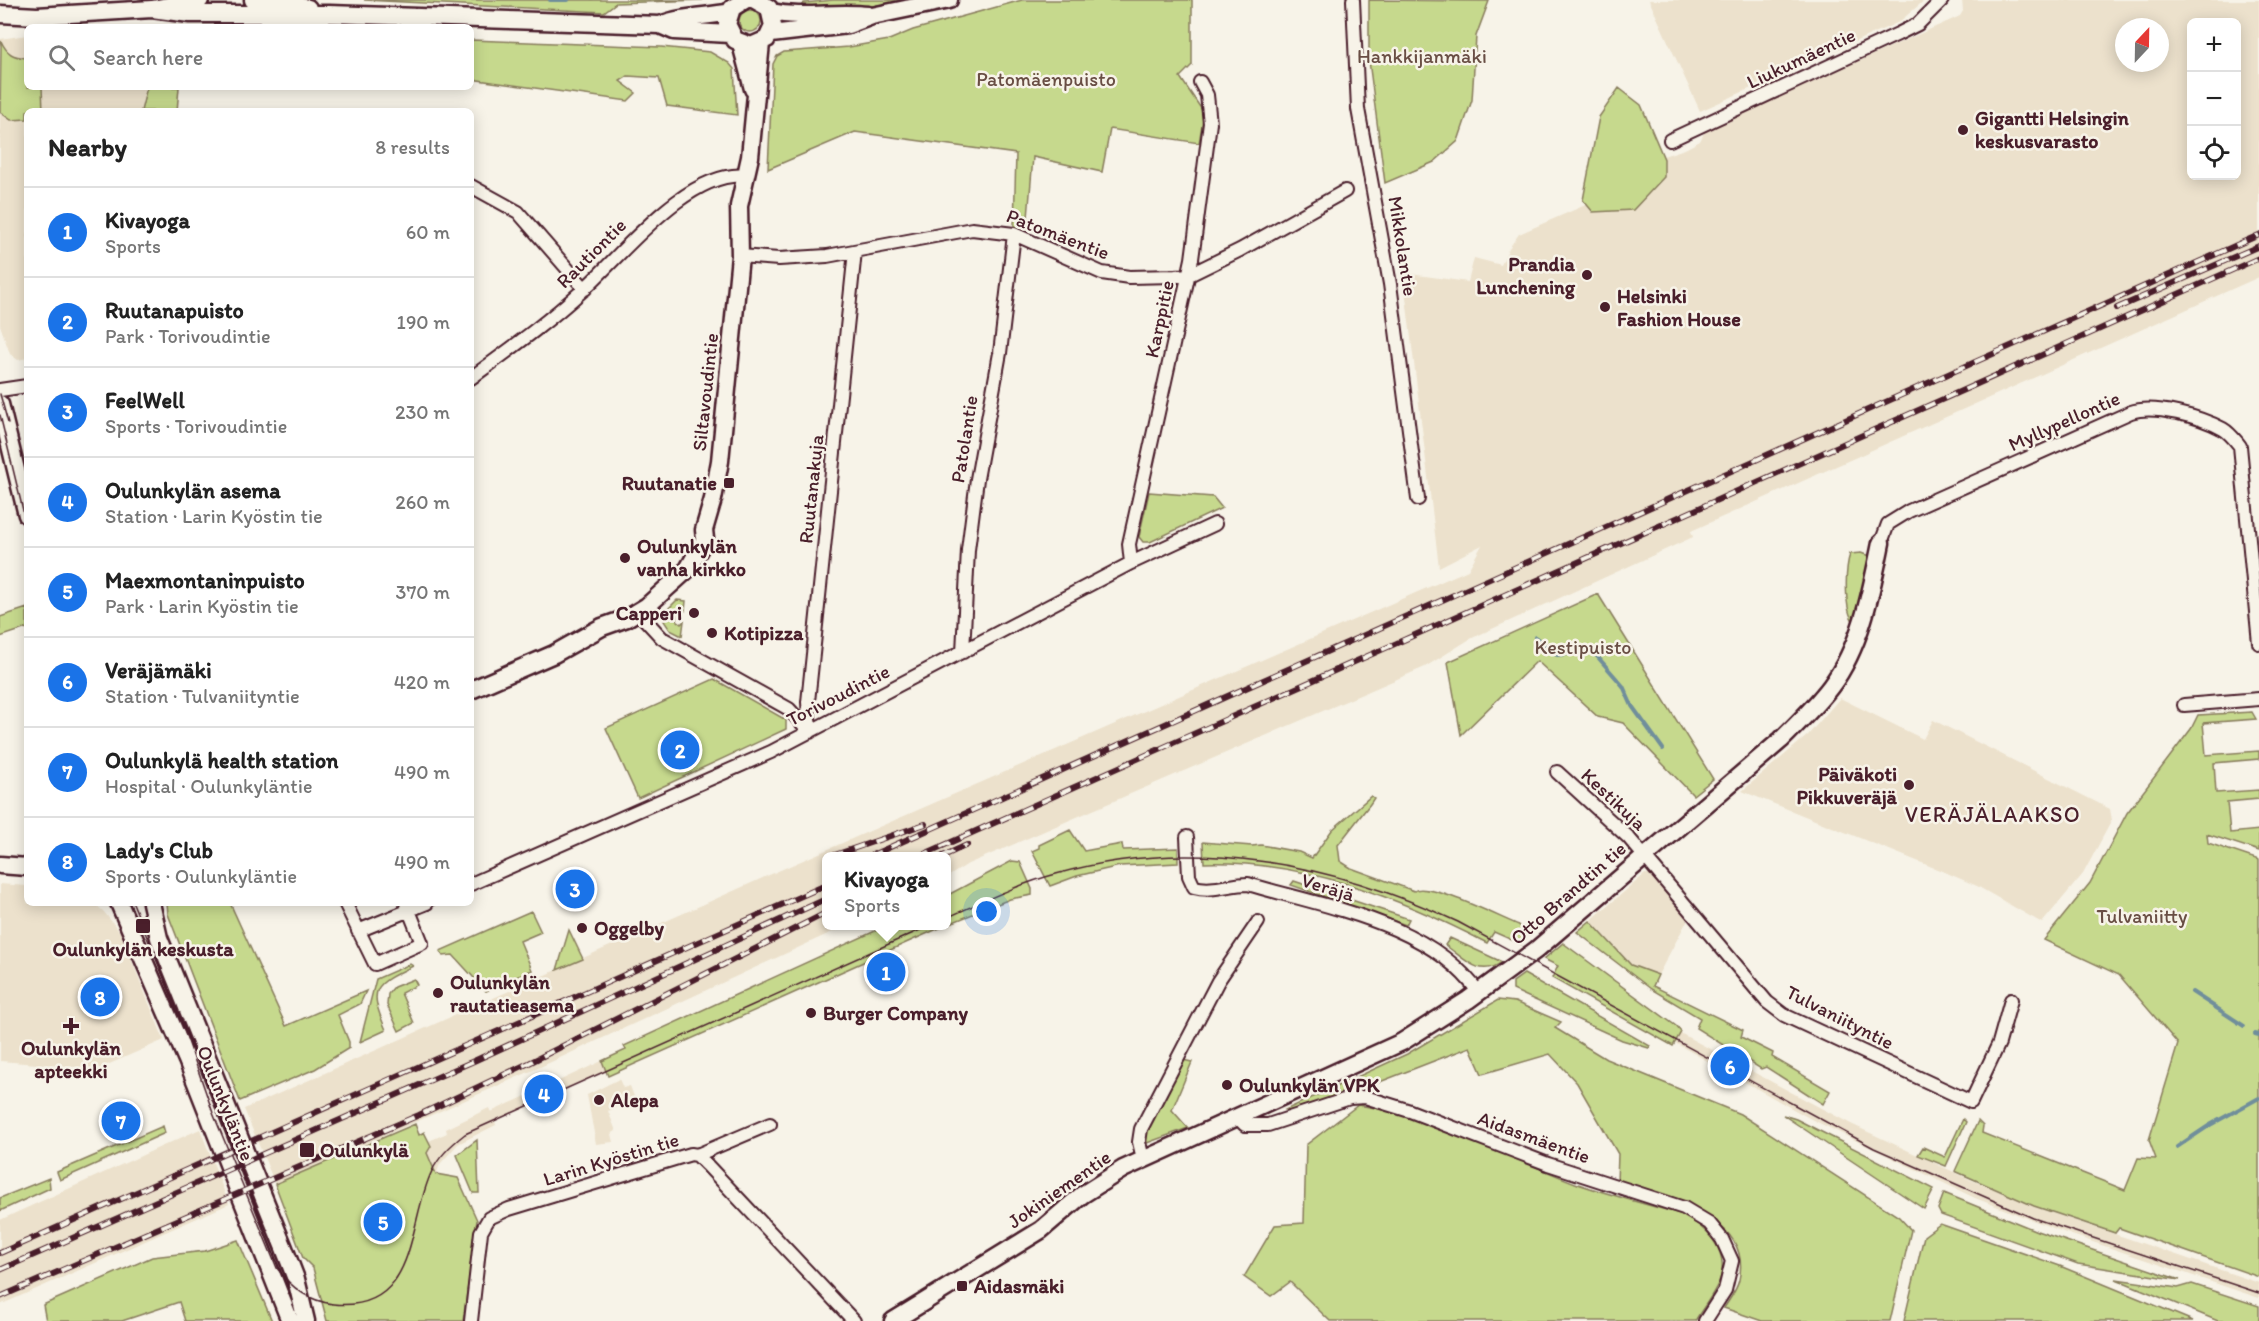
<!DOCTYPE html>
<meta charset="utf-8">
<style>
:root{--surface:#fff;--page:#f2f2f2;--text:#222;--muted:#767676;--line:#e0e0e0;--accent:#1a73e8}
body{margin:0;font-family:Itim,sans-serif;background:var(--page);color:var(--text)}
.controls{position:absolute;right:18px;top:18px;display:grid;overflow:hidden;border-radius:9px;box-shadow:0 3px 15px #0003}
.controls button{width:54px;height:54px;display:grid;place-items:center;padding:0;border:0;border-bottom:2px solid var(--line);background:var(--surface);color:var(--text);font:30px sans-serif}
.compass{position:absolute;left:2115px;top:18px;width:54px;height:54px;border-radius:50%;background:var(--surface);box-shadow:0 3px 15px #0003;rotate:22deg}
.you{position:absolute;left:987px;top:912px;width:21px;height:21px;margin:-15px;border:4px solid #fff;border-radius:50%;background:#1a73e8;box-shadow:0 0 0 9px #1a73e833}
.badge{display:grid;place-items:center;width:39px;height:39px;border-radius:50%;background:var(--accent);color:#fff;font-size:20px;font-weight:700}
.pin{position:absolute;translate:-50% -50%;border:3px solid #fff;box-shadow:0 2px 6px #0006}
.popup{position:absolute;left:822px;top:852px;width:129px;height:78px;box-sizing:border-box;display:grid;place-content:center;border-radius:9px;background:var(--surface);filter:drop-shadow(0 2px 4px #0005);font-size:20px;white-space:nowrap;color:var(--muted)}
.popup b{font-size:22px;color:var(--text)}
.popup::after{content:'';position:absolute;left:50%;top:100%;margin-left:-12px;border:12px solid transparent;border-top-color:var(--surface)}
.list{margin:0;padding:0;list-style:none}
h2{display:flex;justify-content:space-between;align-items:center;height:78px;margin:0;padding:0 24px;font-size:26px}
h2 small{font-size:20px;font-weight:400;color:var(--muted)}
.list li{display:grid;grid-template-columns:39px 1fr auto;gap:18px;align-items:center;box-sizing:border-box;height:90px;padding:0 24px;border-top:2px solid var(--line)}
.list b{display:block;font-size:22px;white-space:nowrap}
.list p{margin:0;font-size:20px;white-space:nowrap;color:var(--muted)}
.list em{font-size:20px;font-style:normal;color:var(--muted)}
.icon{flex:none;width:33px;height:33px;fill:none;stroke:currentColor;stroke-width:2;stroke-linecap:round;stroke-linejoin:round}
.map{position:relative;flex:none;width:2259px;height:1321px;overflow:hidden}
.search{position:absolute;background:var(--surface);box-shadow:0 3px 15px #0003;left:24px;top:24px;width:450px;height:66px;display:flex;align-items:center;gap:15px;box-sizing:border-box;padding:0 21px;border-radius:9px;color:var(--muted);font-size:22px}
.panel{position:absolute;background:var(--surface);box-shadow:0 3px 15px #0003;left:24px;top:108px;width:450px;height:798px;border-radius:9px}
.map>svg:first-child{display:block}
</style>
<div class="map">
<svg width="2259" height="1321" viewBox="0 0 2259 1321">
<rect width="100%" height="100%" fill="#f7f3e8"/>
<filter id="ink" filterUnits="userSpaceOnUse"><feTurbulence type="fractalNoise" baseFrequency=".0167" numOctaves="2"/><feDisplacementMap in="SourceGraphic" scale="12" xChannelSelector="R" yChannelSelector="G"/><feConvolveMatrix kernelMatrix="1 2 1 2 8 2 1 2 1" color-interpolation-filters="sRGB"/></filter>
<g filter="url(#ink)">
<path fill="#ece1cc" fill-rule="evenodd" d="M 1649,0 L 1925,0 L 1899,22 L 1700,111 Z
M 1962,0 L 2259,0 L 2259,277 L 1691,531 L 1693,537 L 1470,639 L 1425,667 L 968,864 L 946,878 L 946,856 L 826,856 L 826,926 L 845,926 L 538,1068 L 275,1184 L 244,1109 L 785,868 L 1468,570 L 1482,545 L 1439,567 L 1403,273 L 1468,282 L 1474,258 L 1501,265 L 1509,248 L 1519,234 L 1661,172 L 1660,157 L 1685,149 L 1700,141 L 1706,129 L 1960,16 L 1963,11 ZM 2192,22 L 2236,22 L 2236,176 L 2192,176 ZM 2124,27 L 2160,27 L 2160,63 L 2124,63 Z
M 27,35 L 27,87 L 180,87 L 178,111 L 27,111 L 27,358 L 18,360 L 10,354 L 0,325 L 0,39 Z
M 1840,698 L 1923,739 L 1933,720 L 2110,809 L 2112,820 L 2083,874 L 2042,923 L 1977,886 L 1947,873 L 1742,791 L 1808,735 Z
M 1645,874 L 1649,874 L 1688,919 L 1658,975 L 1631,965 L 1590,921 Z
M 0,884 L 27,886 L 27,903 L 94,903 L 104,912 L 120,932 L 164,1040 L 98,1069 L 0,1061 Z
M 1680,1033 L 1851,1124 L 1971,1180 L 2059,1215 L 2259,1283 L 2259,1298 L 2066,1233 L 1975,1198 L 1811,1119 L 1675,1043 Z
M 602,1061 L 607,1071 L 495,1121 L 496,1125 L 458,1144 L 440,1164 L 436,1175 L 419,1167 L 431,1146 L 429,1141 L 447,1133 L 446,1129 L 489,1108 L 491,1112 Z
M 619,1079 L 623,1088 L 630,1086 L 635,1099 L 608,1111 L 616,1131 L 611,1134 L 613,1142 L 596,1144 L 587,1095 Z
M 200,1129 L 229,1204 L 0,1305 L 0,1220 Z"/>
<path fill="#c6d98d" stroke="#887c5c" stroke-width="1.5" d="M 364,0 L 702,0 L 616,3 L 604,12 Z
M 833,0 L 913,0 L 851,9 L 799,11 L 804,3 Z
M 1022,0 L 1192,0 L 1192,65 L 1180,77 L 1204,113 L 1199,143 L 1110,129 L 1102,172 L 1033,157 L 1027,230 L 1014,227 L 1016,154 L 855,132 L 768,169 L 773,64 L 777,56 L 784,52 L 849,47 L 889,40 L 913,30 Z
M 1369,0 L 1489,1 L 1476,36 L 1472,100 L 1458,141 L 1434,162 L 1385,183 L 1369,61 Z
M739 21a11 11 0 1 1 22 0a11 11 0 1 1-22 0Z
M 471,40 L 661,47 L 710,52 L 729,63 L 734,69 L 737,115 L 667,106 L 659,78 L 628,76 L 620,81 L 636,93 L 628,101 L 471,79 Z
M 1,41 C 7,54 13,57 27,58 L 27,87 L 42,87 L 43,111 L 27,111 L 27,119 L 11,120 L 0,112 Z
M 147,87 L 179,87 L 177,111 L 141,111 Z
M 1619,88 L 1641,105 L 1664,159 L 1664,177 L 1633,210 L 1593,212 L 1583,200 L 1599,117 Z
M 1149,492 L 1213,497 L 1222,508 L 1150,542 L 1143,542 L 1139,537 Z
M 1861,553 L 1872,557 L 1854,622 C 1844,611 1845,569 1850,554 Z
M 1598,594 L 1713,779 L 1693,795 L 1623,723 L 1598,717 L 1537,661 L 1461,735 L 1448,662 Z
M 677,600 L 686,601 L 685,611 L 679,611 L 677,621 L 681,624 L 684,621 L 682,636 L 670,630 L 664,621 L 668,609 Z
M 27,608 L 27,628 L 0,637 L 0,617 Z
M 714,679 L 786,720 L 786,729 L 638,798 L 606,728 Z
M 2252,712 L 2256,719 L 2203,723 L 2206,755 L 2259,751 L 2259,759 L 2214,763 L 2216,793 L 2259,790 L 2259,799 L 2227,802 L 2230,833 L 2259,830 L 2259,851 L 2207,834 L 2208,843 L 2259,860 L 2259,1277 L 2119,1228 L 2115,1233 L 2034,1206 L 1955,1171 L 1978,1121 L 1983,1126 L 1982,1133 L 2125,1190 L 2138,1158 L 2156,1159 L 2149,1140 L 2178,1044 L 2119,975 L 2044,940 L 2090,883 L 2127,813 L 2191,729 L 2198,715 Z
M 1371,796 L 1374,798 L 1370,804 L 1338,845 L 1340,861 L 1351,868 L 1414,891 C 1428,881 1501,918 1519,925 L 1525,933 L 1521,944 L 1494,932 L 1487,943 C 1400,898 1303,860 1204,863 L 1203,842 L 1252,846 L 1261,845 L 1299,852 L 1312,858 L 1332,830 Z
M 1070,830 L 1084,851 L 1122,844 L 1123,850 L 1178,848 L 1178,863 L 1120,866 L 1077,876 L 1050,886 L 1032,851 L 1039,848 L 1039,845 Z
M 1012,861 L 1020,862 L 1032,889 L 1032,895 L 1010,899 L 946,925 L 946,896 Z
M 1294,881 L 1409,919 L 1406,925 L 1291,885 Z
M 167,903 L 230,903 L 286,1026 L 366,991 L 360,1004 L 338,1015 L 349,1042 L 349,1048 L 315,1069 L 240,1101 L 168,914 Z
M 531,911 L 541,932 L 520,941 L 532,970 L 486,991 L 453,955 L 443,956 L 440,951 Z
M 1590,921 L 1631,965 L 1658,975 L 1653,986 L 1743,1030 L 1741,1037 L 1773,1053 L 1772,1057 L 1830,1091 L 1823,1104 L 1766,1067 L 1761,1069 L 1696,1028 L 1700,1018 L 1651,989 L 1577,932 Z
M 886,926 L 944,926 L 608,1076 L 602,1061 L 626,1050 L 624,1046 Z
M 569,930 L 583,959 L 557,970 Z
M 1450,938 L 1502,962 C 1479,979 1464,958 1445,945 Z
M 1563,943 L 1676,1026 L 1681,1032 L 1673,1046 L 1552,978 L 1558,966 L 1544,959 Z
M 410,964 L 413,966 C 373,985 368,988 386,1030 L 360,1042 L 376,979 Z
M 1524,974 L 1650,1046 L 1649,1048 L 1622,1040 L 1513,990 L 1513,982 Z
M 414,979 L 417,985 L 401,993 L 414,1023 L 399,1031 L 387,1005 L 388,994 L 394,987 Z
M 1498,1000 L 1515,1002 L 1561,1022 L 1555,1028 L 1606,1059 L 1740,1114 L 1899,1217 L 1911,1230 L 1890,1321 L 1762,1321 L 1724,1308 C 1729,1300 1737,1290 1739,1280 C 1754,1214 1663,1200 1617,1183 L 1618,1154 L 1577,1083 L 1550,1054 L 1482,1074 L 1470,1047 L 1359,1090 L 1337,1095 L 1292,1112 L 1285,1110 L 1407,1054 Z
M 1183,1060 L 1192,1062 L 1172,1110 L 1188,1128 L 1147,1143 L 1145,1135 Z
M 1358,1105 C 1435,1116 1506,1157 1578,1184 C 1613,1196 1649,1205 1684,1215 C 1705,1227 1728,1249 1721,1276 C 1717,1291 1703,1307 1695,1321 L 1330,1321 L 1290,1282 L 1271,1296 L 1244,1277 L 1275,1225 L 1304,1223 L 1306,1145 Z
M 1783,1115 L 1796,1119 L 1934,1189 L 1924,1209 Z
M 1963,1119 L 1966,1122 L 1946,1166 L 1918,1155 L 1923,1147 L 1945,1157 Z
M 415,1124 L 419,1135 L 424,1132 L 431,1146 L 427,1153 L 436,1174 L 458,1178 L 477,1220 L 463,1321 L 327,1321 L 313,1268 L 303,1258 L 275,1184 Z
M 163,1126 L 165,1133 L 60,1180 L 57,1172 Z
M 477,1140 L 479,1193 L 473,1193 L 457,1155 Z
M 49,1178 L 50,1188 L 0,1211 L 0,1198 Z
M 1944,1193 L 2037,1231 L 2180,1280 L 2078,1264 L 1941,1215 L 1938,1209 Z
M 1940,1224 L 2060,1266 L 2193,1321 L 1904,1321 L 1924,1236 Z
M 238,1240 L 272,1321 L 185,1321 L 179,1302 L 122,1321 L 46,1321 L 43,1305 L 152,1257 L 205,1251 Z
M 2116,1279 L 2178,1288 L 2192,1284 L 2259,1306 L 2259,1321 L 2218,1321 Z"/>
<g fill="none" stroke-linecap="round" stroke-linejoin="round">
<path stroke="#6f8e9b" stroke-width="4" d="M 550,0 L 568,0
M 1535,637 L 1557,655 L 1588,652 L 1596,655 L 1623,686 L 1632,706 L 1663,749
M 2192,992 L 2244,1026
M 2255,1034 L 2259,1035
M 2177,1147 L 2210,1125 L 2259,1098"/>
<defs>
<path id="street" d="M 1353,0 L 1358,109 L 1390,284 L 1418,499
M 1670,140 L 1898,34 L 1918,24 L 1942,0
M 471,186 L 518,212 L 585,289
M 740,256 L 779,259 L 827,256 L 972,229 L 1014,234 L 1102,273 L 1129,277 L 1175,276 L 1189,275 L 1240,250 L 1345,191
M 471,378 C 509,350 548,322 583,290 C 622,255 689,168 747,176
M 0,390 L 27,386
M 1881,543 L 1888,524 L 1909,511 L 2131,412 C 2154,404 2201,417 2223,429 C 2230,433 2235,440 2240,446 L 2259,643
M 1131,563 L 1129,544 L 1192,259 L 1210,123 L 1207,95 L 1200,82
M 638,612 L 662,638 L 789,709 L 810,732
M 963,652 L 968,550 L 977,479 L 1000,353 L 1014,234
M 2184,705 L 2259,699
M 810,732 L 808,702 L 855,251
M 1557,772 L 1628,837 L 1767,1002 L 1784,1015 L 1971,1102 L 1999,1043 L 2011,1000
M 1187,837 L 1189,876 L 1194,887 C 1213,892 1229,884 1248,884 C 1325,907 1429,922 1479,993
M 471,884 L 771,752 L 1131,563 L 1215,524
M 345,903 L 375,964 L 422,943 L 406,903
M 358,931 L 427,903
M 1238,1118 L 1245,1125 L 1268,1125 L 1350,1098 L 1365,1097 L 1410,1111 L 1548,1164 L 1684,1208 L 1709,1223 L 1722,1239 L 1732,1261 L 1725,1290 L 1705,1321
M 697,1155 L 770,1124
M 1143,1159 L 1139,1142 L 1141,1129 L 1218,981 L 1258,922
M 471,1321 L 481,1232 L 489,1218 L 509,1209 L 691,1154 L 697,1155 L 707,1165 L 854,1321"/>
<path id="secondary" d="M 253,0 L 308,8
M 745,0 L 732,8 L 727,24 L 735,40 L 751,46 L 767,39 L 773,26 L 769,8 L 755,0
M 152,9 L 190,14 L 329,14 L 660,25 L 674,31 L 730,34
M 771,12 C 804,19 835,11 868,15
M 0,14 L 37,16 L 152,9 L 200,0
M 660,25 C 682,16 706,17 730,12
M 771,34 L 848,25 L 872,16 L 949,0
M 741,44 L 753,89
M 0,404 L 27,515
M 471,690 L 554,654 L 602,627 L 627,618 L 647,606 L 688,569 L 705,539 L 704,530 L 713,499 L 720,461 L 740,256 L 739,206 L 750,157 L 761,43
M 0,865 L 27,867
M 119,903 L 187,1060 L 290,1321
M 151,903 L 159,938 L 284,1248 L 296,1279 L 306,1321
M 893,1321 L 1041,1230 L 1082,1195 L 1123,1169 L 1402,1042 L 1468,1000 L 1536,950 L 1781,740 C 1798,723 1816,706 1831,686 C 1861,646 1871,592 1881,543"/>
</defs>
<use href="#street" stroke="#4a1f2b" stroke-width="16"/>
<use href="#secondary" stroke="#4a1f2b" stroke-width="21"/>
<use href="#street" stroke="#f7f3e8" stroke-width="12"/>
<use href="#secondary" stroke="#f7f3e8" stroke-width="16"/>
<path stroke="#4a1f2b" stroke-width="1.5" d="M 0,394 L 8,423
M 0,415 L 27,527
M 133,903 L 179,1015 L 213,1113 L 277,1268 C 291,1288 309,1301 333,1304 C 419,1313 407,1222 432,1171 C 439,1156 452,1144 465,1134 L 929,926
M 946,918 C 982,902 1018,884 1056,874 C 1192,835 1332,863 1458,922 L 1874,1148 L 2033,1218 L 2259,1293
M 216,1094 L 235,1142"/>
<defs>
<path id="rail" d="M 2117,308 L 2259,246
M 832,856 L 925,824
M 870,856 L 2259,235
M 920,856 L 2259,258
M 943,856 L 967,845
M 0,1253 L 826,885
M 0,1270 L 476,1060 L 826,899
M 0,1297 L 419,1115 L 529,1063 L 826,913"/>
</defs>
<use href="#rail" stroke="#4a1f2b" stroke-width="6"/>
<use href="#rail" stroke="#f7f3e8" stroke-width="4" stroke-dasharray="11" stroke-linecap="butt"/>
</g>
</g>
<g fill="#4a1f2b" stroke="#f7f3e8" stroke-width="2">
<circle cx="1963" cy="130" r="6"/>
<circle cx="1587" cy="275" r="6"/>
<circle cx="1605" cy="307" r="6"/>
<rect x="723" y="477" width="12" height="12" rx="3"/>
<circle cx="625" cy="558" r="6"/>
<circle cx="694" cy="613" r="6"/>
<circle cx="712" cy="633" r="6"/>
<circle cx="1909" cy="785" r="6"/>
<rect x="135" y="918" width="16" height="16" rx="3"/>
<circle cx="582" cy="928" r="6"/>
<circle cx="438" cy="993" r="6"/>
<circle cx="811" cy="1013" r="6"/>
<path d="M68 1017h6v6h6v6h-6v6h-6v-6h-6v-6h6z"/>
<circle cx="1227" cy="1085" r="6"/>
<circle cx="599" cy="1100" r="6"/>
<rect x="299" y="1142" width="16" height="16" rx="3"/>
<rect x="956" y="1280" width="12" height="12" rx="3"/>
</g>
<g text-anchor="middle" stroke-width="5" stroke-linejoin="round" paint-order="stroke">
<g font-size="20" fill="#694e44" stroke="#f7f3e8">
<text x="1422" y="63">Hankkijanmäki</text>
<text x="1046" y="86">Patomäenpuisto</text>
<text x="1583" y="654">Kestipuisto</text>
<text x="2142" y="923">Tulvaniitty</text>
</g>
<g font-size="20" fill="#4a1f2b" stroke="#f7f3e8">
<text transform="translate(1801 58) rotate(-25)" y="7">Liukumäentie</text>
<text transform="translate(1058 234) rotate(21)" y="7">Patomäentie</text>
<text transform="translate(1403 246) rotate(81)" y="7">Mikkolantie</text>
<text transform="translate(591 253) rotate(-45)" y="7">Rautiontie</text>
<text transform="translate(1159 319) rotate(-78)" y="7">Karppitie</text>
<text transform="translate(705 392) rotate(-84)" y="7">Siltavoudintie</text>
<text transform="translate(2064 421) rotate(-24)" y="7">Myllypellontie</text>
<text transform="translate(964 439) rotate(-81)" y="7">Patolantie</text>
<text transform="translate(811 489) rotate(-84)" y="7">Ruutanakuja</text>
<text transform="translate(838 695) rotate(-27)" y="7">Torivoudintie</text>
<text transform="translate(1614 799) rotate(43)" y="7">Kestikuja</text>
<text transform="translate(1328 887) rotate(17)" y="7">Veräjä</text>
<text transform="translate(1568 893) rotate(-41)" y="7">Otto Brandtin tie</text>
<text transform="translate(1840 1017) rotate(27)" y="7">Tulvaniityntie</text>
<text transform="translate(226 1103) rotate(68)" y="7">Oulunkyläntie</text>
<text transform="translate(1534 1137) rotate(20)" y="7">Aidasmäentie</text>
<text transform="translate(611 1159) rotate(-17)" y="7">Larin Kyöstin tie</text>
<text transform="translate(1059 1189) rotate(-35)" y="7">Jokiniementie</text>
</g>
<g font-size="20" font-weight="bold" fill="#4a1f2b" stroke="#f7f3e8" text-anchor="start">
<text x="1975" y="125">Gigantti Helsingin<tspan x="1975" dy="23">keskusvarasto</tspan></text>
<text x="1575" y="271" text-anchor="end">Prandia<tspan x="1575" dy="23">Lunchening</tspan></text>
<text x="1617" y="303">Helsinki<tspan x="1617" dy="23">Fashion House</tspan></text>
<text x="717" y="490" text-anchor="end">Ruutanatie</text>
<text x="637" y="553">Oulunkylän<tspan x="637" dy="23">vanha kirkko</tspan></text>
<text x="682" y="620" text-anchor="end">Capperi</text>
<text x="724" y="640">Kotipizza</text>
<text x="1897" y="781" text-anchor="end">Päiväkoti<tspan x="1897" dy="23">Pikkuveräjä</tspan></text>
<text x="594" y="935">Oggelby</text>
<text x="143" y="956" text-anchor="middle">Oulunkylän keskusta</text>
<text x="450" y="989">Oulunkylän<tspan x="450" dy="23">rautatieasema</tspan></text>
<text x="823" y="1020">Burger Company</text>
<text x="71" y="1055" text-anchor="middle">Oulunkylän<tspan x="71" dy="23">apteekki</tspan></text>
<text x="1239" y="1092">Oulunkylän VPK</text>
<text x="611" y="1107">Alepa</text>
<text x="320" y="1157">Oulunkylä</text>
<text x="974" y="1293">Aidasmäki</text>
</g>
<g font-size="22" letter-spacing="1.5" fill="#4a1f2b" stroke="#f7f3e8">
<text x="1993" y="822">VERÄJÄLAAKSO</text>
</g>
</g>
</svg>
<div class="controls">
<button>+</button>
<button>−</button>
<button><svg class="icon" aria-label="locate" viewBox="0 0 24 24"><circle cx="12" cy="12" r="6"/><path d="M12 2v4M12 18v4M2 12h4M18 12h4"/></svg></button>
</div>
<svg class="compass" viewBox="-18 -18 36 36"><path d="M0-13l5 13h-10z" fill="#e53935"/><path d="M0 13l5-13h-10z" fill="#767676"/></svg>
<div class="you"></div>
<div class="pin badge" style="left:886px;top:972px">1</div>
<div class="popup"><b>Kivayoga</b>Sports</div>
<div class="pin badge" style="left:680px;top:750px">2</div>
<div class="pin badge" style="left:575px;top:889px">3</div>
<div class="pin badge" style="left:544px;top:1094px">4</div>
<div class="pin badge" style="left:383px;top:1222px">5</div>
<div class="pin badge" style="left:1730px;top:1066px">6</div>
<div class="pin badge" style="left:121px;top:1121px">7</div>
<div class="pin badge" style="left:100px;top:997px">8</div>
<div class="search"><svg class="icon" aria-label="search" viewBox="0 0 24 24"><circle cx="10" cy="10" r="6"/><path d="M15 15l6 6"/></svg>Search here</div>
<section class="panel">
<h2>Nearby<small>8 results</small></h2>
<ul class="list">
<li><span class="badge">1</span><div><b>Kivayoga</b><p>Sports</p></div><em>60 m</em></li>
<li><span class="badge">2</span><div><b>Ruutanapuisto</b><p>Park · Torivoudintie</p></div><em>190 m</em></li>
<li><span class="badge">3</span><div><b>FeelWell</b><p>Sports · Torivoudintie</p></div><em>230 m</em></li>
<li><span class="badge">4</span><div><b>Oulunkylän asema</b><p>Station · Larin Kyöstin tie</p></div><em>260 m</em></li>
<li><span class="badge">5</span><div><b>Maexmontaninpuisto</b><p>Park · Larin Kyöstin tie</p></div><em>370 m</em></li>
<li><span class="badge">6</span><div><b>Veräjämäki</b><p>Station · Tulvaniityntie</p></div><em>420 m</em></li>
<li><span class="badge">7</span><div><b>Oulunkylä health station</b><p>Hospital · Oulunkyläntie</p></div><em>490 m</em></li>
<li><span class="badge">8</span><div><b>Lady's Club</b><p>Sports · Oulunkyläntie</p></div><em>490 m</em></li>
</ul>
</section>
</div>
